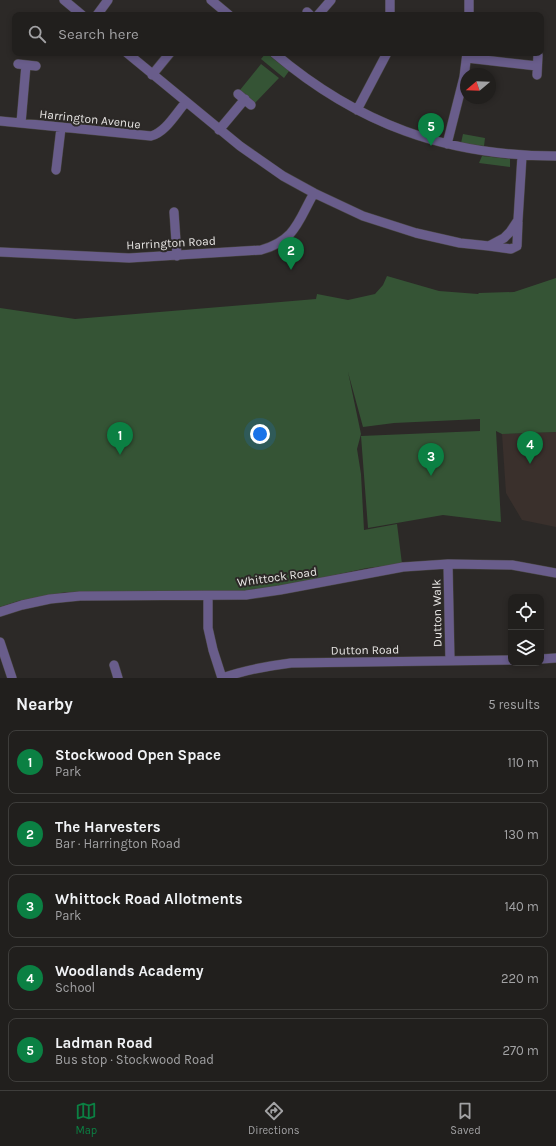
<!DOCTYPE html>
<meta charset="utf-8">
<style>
:root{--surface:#211f1d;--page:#292726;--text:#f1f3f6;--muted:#a2a2a4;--line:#3e3d3b;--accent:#0b8043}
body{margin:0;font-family:Karla,sans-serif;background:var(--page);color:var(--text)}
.controls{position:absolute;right:12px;bottom:12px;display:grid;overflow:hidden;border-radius:8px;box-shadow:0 2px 6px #0003}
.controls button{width:36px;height:36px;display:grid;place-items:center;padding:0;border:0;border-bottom:1px solid var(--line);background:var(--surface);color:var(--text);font:20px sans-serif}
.compass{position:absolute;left:460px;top:68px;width:36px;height:36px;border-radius:50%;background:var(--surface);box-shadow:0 2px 6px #0003;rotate:251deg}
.you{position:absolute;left:260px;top:434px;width:14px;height:14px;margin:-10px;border:3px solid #fff;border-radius:50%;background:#1a73e8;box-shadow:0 0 0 6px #1a73e833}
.badge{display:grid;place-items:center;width:26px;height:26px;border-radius:50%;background:var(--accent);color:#fff;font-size:13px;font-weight:700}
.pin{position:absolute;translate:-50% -33px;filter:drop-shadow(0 1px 2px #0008)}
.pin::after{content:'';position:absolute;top:21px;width:14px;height:12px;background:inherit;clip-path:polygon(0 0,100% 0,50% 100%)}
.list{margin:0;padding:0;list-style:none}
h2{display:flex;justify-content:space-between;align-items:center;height:52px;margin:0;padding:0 16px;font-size:17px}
h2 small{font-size:13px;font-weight:400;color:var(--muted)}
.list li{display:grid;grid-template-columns:26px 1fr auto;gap:12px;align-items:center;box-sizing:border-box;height:64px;margin:0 8px 8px;padding:0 8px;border:1px solid var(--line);border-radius:8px}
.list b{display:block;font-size:15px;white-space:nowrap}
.list p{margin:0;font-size:13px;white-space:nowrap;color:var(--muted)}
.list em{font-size:13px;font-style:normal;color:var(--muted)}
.icon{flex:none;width:22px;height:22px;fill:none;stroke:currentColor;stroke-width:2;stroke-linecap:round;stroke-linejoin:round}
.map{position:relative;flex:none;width:556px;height:678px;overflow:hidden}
.search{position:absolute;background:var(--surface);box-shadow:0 2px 6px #0003;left:12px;right:12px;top:12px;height:44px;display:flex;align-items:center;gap:10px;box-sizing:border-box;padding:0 14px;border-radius:8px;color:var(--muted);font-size:15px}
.sheet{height:412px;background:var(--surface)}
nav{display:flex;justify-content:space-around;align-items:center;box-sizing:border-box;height:56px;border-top:1px solid var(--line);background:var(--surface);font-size:11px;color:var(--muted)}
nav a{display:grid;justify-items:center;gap:2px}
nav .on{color:var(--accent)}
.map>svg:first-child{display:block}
</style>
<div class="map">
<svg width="556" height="678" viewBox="0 0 556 678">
<rect width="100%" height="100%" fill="#2c2927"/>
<path fill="#3a302c" d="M 556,432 L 556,527 L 522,520 L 506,493 L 502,434 Z"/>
<path fill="#355435" d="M 266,53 L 289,71 L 284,78 L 261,59 Z
M 261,64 L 279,78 L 255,103 L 240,90 Z
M 463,134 L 485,138 L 484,146 L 461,143 Z
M 482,156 L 510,159 L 510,167 L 479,163 Z
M 387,276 L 439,291 L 478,294 L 479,293 L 514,292 L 556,278 L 556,432 L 502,434 L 496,431 L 501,522 L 443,515 L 368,528 L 361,436 L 480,431 L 480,419 L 394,423 L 363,427 L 348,372 L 361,434 L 357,449 L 361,474 L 364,530 L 397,524 L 402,564 L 367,568 L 275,588 L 251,589 L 251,591 L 66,592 L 18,601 L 0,607 L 0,308 L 75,319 L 87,318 L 316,299 L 317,294 L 348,300 L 375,294 L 383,285 Z"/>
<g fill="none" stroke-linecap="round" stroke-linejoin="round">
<defs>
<path id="minor" d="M 64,0 L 82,15
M 211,0 L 229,15
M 307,12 L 310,15
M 97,15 L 108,0
M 318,15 L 331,0
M 390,15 L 390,0
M 469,15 L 469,0
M 127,53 L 240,146 L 283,176 L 314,193 L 363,216 L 416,233 L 460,243 L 489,246 L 504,238 L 510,232 L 518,220 L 522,156
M 274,53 C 358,124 446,156 556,156
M 467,58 L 537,66
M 18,64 L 36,66
M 152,75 L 170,53
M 537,75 L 538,55
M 238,94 L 251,105
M 357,110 L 387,53
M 0,121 L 151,136 C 166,132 176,113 186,102
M 21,123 L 26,65
M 219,130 L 245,99
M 447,144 L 464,77 L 467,53
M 56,170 L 61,128
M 174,212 L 177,256
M 489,246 L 511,249 L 517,246 L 518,222
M 0,252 L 129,258 L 261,250 C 296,240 298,221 314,193
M 448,564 L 450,661
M 208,596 L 208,628 L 213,650 L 222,678
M 0,612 L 22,605 L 50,599 L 80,596 L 246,595 L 280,590 L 403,567 L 448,564 L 512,565 L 556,573
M 0,642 L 12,678
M 541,659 L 556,658
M 114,665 L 118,678
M 222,678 C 245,670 267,666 291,663 L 511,660"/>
</defs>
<use href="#minor" stroke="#4a4745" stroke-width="10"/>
<use href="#minor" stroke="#695d8b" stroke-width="9"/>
</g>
<g text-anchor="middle" stroke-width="4" stroke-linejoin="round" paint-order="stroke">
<g font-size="12" fill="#e8e6e4" stroke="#2c2927">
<text transform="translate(90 119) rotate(6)" y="4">Harrington Avenue</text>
<text transform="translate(171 243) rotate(-3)" y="4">Harrington Road</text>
<text transform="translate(277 577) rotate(-8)" y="4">Whittock Road</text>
<text transform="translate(437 613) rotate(-91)" y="4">Dutton Walk</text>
<text transform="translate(365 650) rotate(-1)" y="4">Dutton Road</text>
</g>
</g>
</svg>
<div class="controls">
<button><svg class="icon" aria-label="locate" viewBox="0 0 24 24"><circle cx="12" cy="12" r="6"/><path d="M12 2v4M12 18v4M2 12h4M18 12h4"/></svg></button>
<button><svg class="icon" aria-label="layers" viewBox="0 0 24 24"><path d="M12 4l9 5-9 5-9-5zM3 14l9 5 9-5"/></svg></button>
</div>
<svg class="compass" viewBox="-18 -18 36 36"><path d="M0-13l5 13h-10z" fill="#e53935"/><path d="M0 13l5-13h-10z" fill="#a2a2a4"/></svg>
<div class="you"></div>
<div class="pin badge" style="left:120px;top:455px">1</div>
<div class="pin badge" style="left:291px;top:270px">2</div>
<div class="pin badge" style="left:431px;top:476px">3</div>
<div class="pin badge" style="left:530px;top:464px">4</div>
<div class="pin badge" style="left:431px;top:146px">5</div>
<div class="search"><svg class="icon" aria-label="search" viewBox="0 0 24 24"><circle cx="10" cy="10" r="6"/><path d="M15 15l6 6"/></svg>Search here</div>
</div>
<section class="sheet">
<h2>Nearby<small>5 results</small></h2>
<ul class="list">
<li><span class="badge">1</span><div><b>Stockwood Open Space</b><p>Park</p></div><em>110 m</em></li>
<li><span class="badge">2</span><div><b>The Harvesters</b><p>Bar · Harrington Road</p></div><em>130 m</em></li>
<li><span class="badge">3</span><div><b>Whittock Road Allotments</b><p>Park</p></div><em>140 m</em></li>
<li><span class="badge">4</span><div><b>Woodlands Academy</b><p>School</p></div><em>220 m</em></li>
<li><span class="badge">5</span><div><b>Ladman Road</b><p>Bus stop · Stockwood Road</p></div><em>270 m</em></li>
</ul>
</section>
<nav>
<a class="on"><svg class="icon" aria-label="map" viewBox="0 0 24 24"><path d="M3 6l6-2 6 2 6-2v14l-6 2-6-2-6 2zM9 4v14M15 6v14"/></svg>Map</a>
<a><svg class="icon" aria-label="directions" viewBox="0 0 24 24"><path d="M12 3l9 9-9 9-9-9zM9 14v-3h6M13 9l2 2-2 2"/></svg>Directions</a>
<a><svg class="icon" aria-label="saved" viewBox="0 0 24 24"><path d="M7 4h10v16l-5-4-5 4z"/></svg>Saved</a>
</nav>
